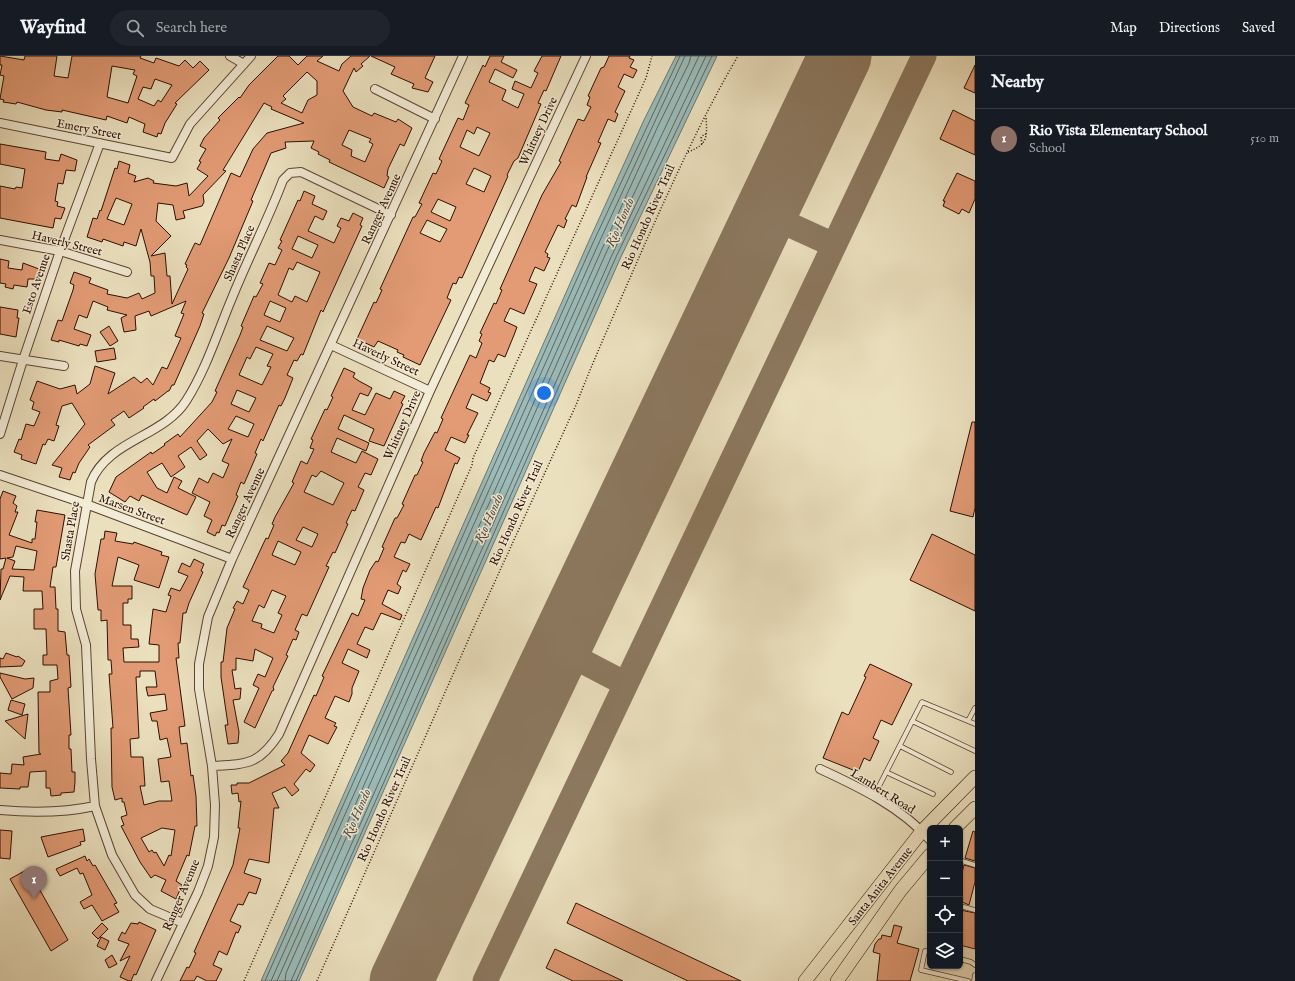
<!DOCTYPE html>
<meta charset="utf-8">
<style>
:root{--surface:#171b24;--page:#20242c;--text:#f1f3f6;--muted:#9ea1a6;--line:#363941;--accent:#c59692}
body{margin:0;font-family:"IM FELL English",serif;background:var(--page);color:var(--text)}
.controls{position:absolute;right:12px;bottom:12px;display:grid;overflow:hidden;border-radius:6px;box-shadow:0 1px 3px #0004}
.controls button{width:36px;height:36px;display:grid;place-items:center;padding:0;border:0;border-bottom:1px solid var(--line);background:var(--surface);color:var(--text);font:20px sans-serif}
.you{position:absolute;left:544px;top:337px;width:14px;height:14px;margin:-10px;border:3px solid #fff;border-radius:50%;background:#1a73e8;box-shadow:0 0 0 6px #1a73e833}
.badge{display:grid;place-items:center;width:26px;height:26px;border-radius:50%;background:var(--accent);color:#fff;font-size:13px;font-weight:700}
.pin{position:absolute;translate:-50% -33px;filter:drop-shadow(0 1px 2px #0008)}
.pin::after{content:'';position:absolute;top:21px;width:14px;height:12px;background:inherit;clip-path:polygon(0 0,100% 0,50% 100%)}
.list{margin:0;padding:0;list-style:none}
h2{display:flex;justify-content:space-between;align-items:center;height:52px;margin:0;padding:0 16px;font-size:17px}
h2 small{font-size:13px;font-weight:400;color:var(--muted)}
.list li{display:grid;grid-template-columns:26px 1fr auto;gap:12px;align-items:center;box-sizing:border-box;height:60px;padding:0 16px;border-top:1px solid var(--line)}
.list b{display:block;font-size:15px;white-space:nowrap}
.list p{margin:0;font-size:13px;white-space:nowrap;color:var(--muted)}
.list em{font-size:13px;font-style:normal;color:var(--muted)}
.icon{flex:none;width:22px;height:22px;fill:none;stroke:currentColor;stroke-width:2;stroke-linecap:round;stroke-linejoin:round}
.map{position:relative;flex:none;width:975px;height:925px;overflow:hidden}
header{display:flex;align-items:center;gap:24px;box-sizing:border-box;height:56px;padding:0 20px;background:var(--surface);border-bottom:1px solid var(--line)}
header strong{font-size:19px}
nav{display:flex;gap:22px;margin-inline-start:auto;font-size:14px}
.search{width:280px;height:36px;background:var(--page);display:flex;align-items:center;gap:10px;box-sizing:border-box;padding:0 14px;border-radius:22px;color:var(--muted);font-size:15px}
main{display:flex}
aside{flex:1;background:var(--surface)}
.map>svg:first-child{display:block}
</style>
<header>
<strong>Wayfind</strong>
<div class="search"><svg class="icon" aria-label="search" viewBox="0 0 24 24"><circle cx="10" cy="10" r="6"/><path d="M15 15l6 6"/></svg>Search here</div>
<nav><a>Map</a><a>Directions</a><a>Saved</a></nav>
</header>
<main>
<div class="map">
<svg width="975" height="925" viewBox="0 0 975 925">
<rect width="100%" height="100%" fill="#ebe0be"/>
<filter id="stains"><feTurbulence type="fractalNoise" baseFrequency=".005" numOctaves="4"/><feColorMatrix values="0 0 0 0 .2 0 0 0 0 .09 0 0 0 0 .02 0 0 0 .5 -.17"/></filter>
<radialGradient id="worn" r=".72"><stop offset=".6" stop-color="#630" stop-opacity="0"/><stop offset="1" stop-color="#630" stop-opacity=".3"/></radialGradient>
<path fill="#9abbb9" stroke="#6e766f" d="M 676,0 L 717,0 L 620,203 L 299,925 L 261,925 L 588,187 L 644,64 Z"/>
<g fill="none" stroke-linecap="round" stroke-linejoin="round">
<path stroke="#64655c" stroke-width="1" d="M 265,925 L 592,189 L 680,0
M 271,925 L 597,191 L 685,0
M 277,925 L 602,193 L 658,70 L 689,7 L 691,0
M 285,925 L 286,917 L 606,197 L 699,0
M 291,925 L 612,199 L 706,0
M 296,925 L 616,201 L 712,0"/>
<path stroke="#8c785f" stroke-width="25" d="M 766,158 L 834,189
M 559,593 L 626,628
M 485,925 L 924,0"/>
<path stroke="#8c785f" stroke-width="63" d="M 401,925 L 840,0"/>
</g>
<path fill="#e29b75" stroke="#2d0f00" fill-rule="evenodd" d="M 0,0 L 24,4 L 25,0 L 57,0 L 54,20 L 68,22 L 72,0 L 141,0 L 140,2 L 154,7 L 156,2 L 179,10 L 185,4 L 193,12 L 200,5 L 209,14 L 175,47 L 177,48 L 165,67 L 161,78 L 158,77 L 157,81 L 143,76 L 145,68 L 129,61 L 127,67 L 107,60 L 106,64 L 62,54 L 62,56 L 46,54 L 17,46 L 16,48 L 3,46 L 4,44 L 0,43 L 4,20 L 0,19 L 2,9 L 0,9 ZM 112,10 L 135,14 L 133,18 L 137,20 L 128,47 L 107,41 ZM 155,23 L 172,29 L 161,46 L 158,44 L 154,50 L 138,43 L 143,31 L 151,33 Z
M 278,0 L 289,0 L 298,9 L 307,0 L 323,0 L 317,5 L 339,15 L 342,8 L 351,0 L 370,0 L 361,8 L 363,10 L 356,16 L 354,12 L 343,35 L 353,51 L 372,60 L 374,57 L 396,66 L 398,63 L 412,72 L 404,90 L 400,88 L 388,113 L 387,120 L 389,121 L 384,132 L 329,106 L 330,104 L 318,98 L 319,96 L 311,92 L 314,85 L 285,86 L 286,92 L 271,97 L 251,144 L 253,145 L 229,202 L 202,257 L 204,258 L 200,270 L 174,329 L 172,329 L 169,335 L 168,335 L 155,345 L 154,343 L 143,351 L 144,352 L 129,362 L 124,355 L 111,364 L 115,369 L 88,389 L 90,391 L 79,407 L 75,417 L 73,416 L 70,424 L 59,421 L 62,412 L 52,409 L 85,368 L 72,347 L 62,350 L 56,369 L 59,370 L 54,385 L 48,383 L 45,389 L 43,388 L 36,408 L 21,403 L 22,399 L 14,396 L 19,383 L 21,384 L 26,368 L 34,370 L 40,356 L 32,353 L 34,346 L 30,344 L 37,325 L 60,333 L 75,329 L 77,338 L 90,328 L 95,310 L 115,317 L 108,338 L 134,321 L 141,327 L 147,322 L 153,329 L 162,311 L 167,313 L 181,282 L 175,280 L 184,258 L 181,257 L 186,245 L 151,260 L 149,255 L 135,260 L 136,274 L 124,276 L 121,262 L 127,259 L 107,254 L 108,251 L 93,245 L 87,262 L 79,259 L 74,273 L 91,279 L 87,290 L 80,288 L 79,290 L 59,284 L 59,286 L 51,284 L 58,264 L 62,265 L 73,234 L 74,229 L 70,227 L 74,216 L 91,222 L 89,227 L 108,234 L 107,238 L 127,242 L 139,237 L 142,243 L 155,237 L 154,220 L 151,220 L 150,206 L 141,173 L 136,190 L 124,186 L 123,190 L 103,183 L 102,186 L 87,181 L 93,162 L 97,163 L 100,154 L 101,155 L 115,112 L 117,113 L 119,105 L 130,109 L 128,117 L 136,120 L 134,126 L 148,122 L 154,125 L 153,127 L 176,130 L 187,127 L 189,140 L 208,120 L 197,113 L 201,106 L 199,105 L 206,93 L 200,90 L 204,82 L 220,64 L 218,62 L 239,41 L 240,42 L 249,29 ZM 307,16 L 317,25 L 317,39 L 308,44 L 302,57 L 281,47 L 286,43 L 283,40 ZM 264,47 L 272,51 L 271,53 L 304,67 L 267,77 L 253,93 L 240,121 L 231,117 L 200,189 L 195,187 L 193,191 L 185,208 L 187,209 L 186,211 L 188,213 L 172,248 L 170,220 L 167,220 L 165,197 L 151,200 L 171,180 L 156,165 L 158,147 L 173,149 L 176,164 L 185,162 L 183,155 L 202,150 L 204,146 L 203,139 L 226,115 L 223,114 ZM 349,74 L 371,83 L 369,86 L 373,88 L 365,106 L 351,100 L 352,94 L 342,89 ZM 116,142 L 132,148 L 124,169 L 107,163 Z
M 371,0 L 435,0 L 425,22 L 433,26 L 428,36 L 412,32 L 414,28 L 391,18 L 395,11 Z
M 490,0 L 504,0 L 501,6 L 517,14 L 513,22 L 495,13 L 489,26 L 506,34 L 502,44 L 518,52 L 524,38 L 512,33 L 515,25 L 531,32 L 538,17 L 534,15 L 542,0 L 561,0 L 546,35 L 544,34 L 538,47 L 541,48 L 518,102 L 514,105 L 507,119 L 508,120 L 462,222 L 459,221 L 456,228 L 453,227 L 447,242 L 451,244 L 420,309 L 403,301 L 404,299 L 397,296 L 398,294 L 378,285 L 374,291 L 357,283 L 374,246 L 376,247 L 382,234 L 380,233 L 413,161 L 415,161 L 422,148 L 419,147 L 433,117 L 436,118 L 442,105 L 439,103 L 458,62 L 463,64 L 469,49 L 465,47 L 483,9 L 485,11 ZM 477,71 L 490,77 L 479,100 L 460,91 L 467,74 L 474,78 ZM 474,112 L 491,120 L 484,136 L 466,128 ZM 438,143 L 456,151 L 450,165 L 431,156 ZM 427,164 L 447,173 L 440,186 L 420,177 Z
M 609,0 L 630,0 L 629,2 L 634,4 L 630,11 L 637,14 L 633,22 L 624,18 L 618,31 L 625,35 L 615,56 L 618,58 L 615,66 L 608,63 L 598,86 L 601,87 L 586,121 L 587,121 L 576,151 L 572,149 L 565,163 L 567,164 L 564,172 L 558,169 L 545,196 L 548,198 L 547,201 L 550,202 L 544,215 L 535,211 L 529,225 L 537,228 L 524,258 L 510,252 L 504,265 L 517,271 L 514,279 L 505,301 L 498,298 L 494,306 L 489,304 L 480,327 L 490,332 L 488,336 L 491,337 L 487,345 L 472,338 L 466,352 L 478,357 L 467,379 L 469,379 L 465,387 L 451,381 L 445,394 L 460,402 L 457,408 L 455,407 L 438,452 L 436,451 L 421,484 L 409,478 L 405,487 L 401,486 L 394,501 L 410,508 L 406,516 L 403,514 L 397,528 L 401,531 L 398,538 L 388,534 L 382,548 L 402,559 L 400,564 L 381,557 L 373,574 L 365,571 L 357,588 L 370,594 L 367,602 L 348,593 L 342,607 L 359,615 L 352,632 L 352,638 L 349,646 L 335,640 L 325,662 L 336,667 L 334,670 L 337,671 L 328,688 L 309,679 L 301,697 L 315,709 L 310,716 L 306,713 L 294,728 L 299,734 L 292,740 L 285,731 L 272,737 L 279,752 L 274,752 L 269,807 L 249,803 L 244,817 L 261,823 L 256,838 L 249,836 L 243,849 L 238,848 L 230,865 L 241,870 L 238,877 L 236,876 L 227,899 L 219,895 L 213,909 L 222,913 L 216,925 L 207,925 L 197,920 L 194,925 L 180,925 L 187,911 L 189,912 L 196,897 L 194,896 L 233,809 L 240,772 L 238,772 L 241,745 L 239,746 L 238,737 L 232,738 L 231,729 L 237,729 L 237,727 L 249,727 L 285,709 L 281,705 L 288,697 L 314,639 L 316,640 L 324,621 L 322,620 L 352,557 L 358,560 L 365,544 L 361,543 L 363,532 L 370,514 L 376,505 L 378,506 L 384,492 L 382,491 L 395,462 L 397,462 L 404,449 L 402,448 L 415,419 L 417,419 L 423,406 L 421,405 L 424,397 L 435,376 L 437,377 L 443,363 L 441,362 L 470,299 L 476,302 L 482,287 L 479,285 L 482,278 L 480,277 L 494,247 L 496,248 L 502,234 L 500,233 L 542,139 L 561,106 L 559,105 L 578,63 L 584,65 L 591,51 L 587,49 L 590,41 L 588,40 L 601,12 L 604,11 Z
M 975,9 L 975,37 L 964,32 Z
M 953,54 L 975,65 L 975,99 L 940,83 Z
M 0,88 L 46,96 L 45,103 L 59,105 L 61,98 L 77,104 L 75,115 L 66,114 L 63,128 L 58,127 L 55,145 L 58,146 L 57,150 L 65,152 L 61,163 L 55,162 L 53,172 L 0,162 L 0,130 L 15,133 L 16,131 L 22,132 L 25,113 L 0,108 Z
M 957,117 L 975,125 L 975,143 L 969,157 L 962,153 L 959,158 L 943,150 L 945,145 L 943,145 Z
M 304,135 L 315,140 L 312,148 L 327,155 L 323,164 L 315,160 L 308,175 L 334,187 L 341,172 L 337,170 L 341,162 L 349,165 L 353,157 L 363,162 L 360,169 L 362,170 L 323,256 L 321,254 L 303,299 L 301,298 L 297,305 L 294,304 L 287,319 L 293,322 L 285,342 L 281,350 L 279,349 L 263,385 L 261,383 L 255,397 L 257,398 L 244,428 L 241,426 L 236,439 L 238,440 L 225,470 L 222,469 L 219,477 L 217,476 L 215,480 L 207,476 L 212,464 L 204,460 L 210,446 L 192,437 L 199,422 L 208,427 L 213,417 L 223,422 L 229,408 L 222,405 L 232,383 L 223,388 L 208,373 L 197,385 L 207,399 L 200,404 L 191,391 L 178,400 L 185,411 L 171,421 L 162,407 L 147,416 L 157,432 L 167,437 L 174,421 L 182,425 L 178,432 L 196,441 L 187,459 L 142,439 L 139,445 L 130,440 L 125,446 L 109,436 L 116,421 L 151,396 L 152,398 L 165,389 L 164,388 L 178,378 L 180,381 L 212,346 L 217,336 L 215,335 L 240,279 L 243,271 L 241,270 L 254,240 L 256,241 L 263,228 L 260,227 L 269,207 L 275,209 L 282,194 L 278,192 L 282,185 L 280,184 L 298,144 L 300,145 ZM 298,180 L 318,189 L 312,202 L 292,193 ZM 297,206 L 320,216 L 307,246 L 295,240 L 292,246 L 278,239 L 289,212 L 293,214 ZM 270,245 L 286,252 L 280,266 L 264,259 ZM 267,270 L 294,282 L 287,295 L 260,284 ZM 256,291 L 273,298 L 267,310 L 271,311 L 262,329 L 239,319 L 247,301 L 250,303 ZM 237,334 L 256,342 L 249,356 L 231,348 ZM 236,360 L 254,368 L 248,381 L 228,373 Z
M 0,203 L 9,205 L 8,212 L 22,214 L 23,207 L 39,213 L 38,223 L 28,223 L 27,231 L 14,229 L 13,233 L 5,231 L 6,228 L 0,227 Z
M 0,251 L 18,254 L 17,262 L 19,262 L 16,281 L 0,278 Z
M 109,270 L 118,285 L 110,290 L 100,276 Z
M 114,292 L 116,303 L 97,306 L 95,295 Z
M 344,312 L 355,317 L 353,321 L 359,325 L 372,332 L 368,340 L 360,337 L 352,354 L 365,359 L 376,337 L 390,343 L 394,335 L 405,340 L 401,347 L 403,348 L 384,390 L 369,385 L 374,373 L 344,359 L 338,373 L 369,387 L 366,395 L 337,382 L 331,396 L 356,407 L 362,395 L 378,403 L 371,419 L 365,417 L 358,431 L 364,434 L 355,455 L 352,454 L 346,467 L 348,468 L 335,497 L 333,496 L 326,510 L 329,511 L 307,560 L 302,558 L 295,574 L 299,576 L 296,584 L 293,583 L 286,599 L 288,600 L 273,631 L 274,634 L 272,635 L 255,672 L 244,666 L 259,632 L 253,629 L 258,618 L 265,621 L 273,602 L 255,593 L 253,605 L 236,602 L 236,614 L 232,614 L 235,633 L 241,632 L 240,643 L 233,644 L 239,676 L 238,687 L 228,688 L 225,669 L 228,669 L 227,662 L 221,621 L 221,606 L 223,606 L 227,572 L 235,553 L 233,552 L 237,545 L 243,548 L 249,534 L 243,531 L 266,482 L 268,483 L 274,469 L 272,468 L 275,461 L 294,427 L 292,426 L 301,405 L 307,408 L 314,393 L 310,392 L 313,384 L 311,383 L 325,353 L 327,354 L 333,341 L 331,340 ZM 321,415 L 344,427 L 333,449 L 304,436 L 312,419 L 316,421 ZM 303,471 L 318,478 L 312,491 L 296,484 ZM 278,485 L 301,496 L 295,509 L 272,499 ZM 272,534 L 286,540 L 278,557 L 282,559 L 274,577 L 261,572 L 262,568 L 252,565 L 259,549 L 264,552 Z
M 972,366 L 975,366 L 975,452 L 973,461 L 950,455 Z
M 3,435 L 16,440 L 13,447 L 17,450 L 15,456 L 18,456 L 9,479 L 32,487 L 32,483 L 35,483 L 37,466 L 35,466 L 37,454 L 65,459 L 56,511 L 53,511 L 50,531 L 55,531 L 56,553 L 58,553 L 58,575 L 65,576 L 67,599 L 69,599 L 71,631 L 68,632 L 71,679 L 69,679 L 69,693 L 71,693 L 72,716 L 75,716 L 75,726 L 74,736 L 61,737 L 61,739 L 51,740 L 50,732 L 46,732 L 46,715 L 30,716 L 28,731 L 20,731 L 20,733 L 0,732 L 0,717 L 11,718 L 12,708 L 24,709 L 23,701 L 41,698 L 39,697 L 38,636 L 50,636 L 50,625 L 58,623 L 57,609 L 43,609 L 43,599 L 47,599 L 46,573 L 34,573 L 34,553 L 43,553 L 42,535 L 23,535 L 24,521 L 10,520 L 0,544 L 1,513 L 3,513 L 6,502 L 0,503 L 0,443 ZM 16,490 L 37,495 L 34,514 L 12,513 L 15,505 L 7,502 L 13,501 Z
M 105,475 L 117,477 L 115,485 L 133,488 L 134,486 L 162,496 L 161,499 L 169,501 L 159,532 L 134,524 L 139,509 L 118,501 L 112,530 L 132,530 L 132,543 L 128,543 L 128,547 L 123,547 L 123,569 L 131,569 L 131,583 L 138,583 L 139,591 L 123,592 L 124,606 L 159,606 L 159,589 L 149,588 L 153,553 L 166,556 L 171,540 L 168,539 L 171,532 L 180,535 L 188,520 L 178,516 L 182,507 L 190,511 L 194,503 L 204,508 L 201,515 L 203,516 L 189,547 L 186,557 L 183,557 L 180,587 L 178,587 L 179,602 L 176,602 L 185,670 L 179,671 L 181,688 L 187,687 L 191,720 L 193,719 L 196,740 L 197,770 L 195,770 L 189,800 L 187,799 L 176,825 L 182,829 L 176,843 L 161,835 L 166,824 L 155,819 L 151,822 L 140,806 L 121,770 L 124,769 L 121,761 L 127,759 L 124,746 L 122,746 L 122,742 L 115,744 L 112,731 L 111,672 L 113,672 L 109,618 L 112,618 L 111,604 L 108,604 L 107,564 L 101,565 L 101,554 L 98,554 L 95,518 L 101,483 L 104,483 ZM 140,615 L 155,615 L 157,631 L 146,631 L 148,640 L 165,638 L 167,654 L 150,657 L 152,665 L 157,665 L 160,684 L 167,682 L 171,701 L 158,703 L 161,726 L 169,725 L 172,745 L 159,745 L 144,749 L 140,730 L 145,730 L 143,701 L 131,701 L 130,683 L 139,682 L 136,621 L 140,621 ZM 162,772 L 175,774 L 171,800 L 169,799 L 164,810 L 156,796 L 154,797 L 152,794 L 149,796 L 141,782 Z
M 932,478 L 975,499 L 975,555 L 910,524 Z
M 6,597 L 17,601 L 18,600 L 25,605 L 22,610 L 0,611 L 0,602 L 3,603 Z
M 870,608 L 912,628 L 892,669 L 881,664 L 873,682 L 879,685 L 870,705 L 864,702 L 858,716 L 823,702 L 842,656 L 848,659 L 849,658 L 866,621 L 864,620 Z
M 0,617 L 25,623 L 34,622 L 33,632 L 12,643 L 0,621 Z
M 11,644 L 25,648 L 22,659 L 8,654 Z
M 28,658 L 25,683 L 5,665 Z
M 83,773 L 85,785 L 80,786 L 81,789 L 48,801 L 41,781 Z
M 0,774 L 12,775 L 10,803 L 0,802 Z
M 973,775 L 975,776 L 975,805 L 965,802 Z
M 85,800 L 87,805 L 89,803 L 93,810 L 95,809 L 117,847 L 114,848 L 119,856 L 102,865 L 92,849 L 84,853 L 80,846 L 92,839 L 83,817 L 80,818 L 77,812 L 60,820 L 56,813 Z
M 964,809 L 975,812 L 975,826 L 969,849 L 960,845 L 960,824 Z
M 28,813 L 68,884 L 51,895 L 10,823 Z
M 576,847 L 741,925 L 688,925 L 567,867 Z
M 960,854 L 975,857 L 975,893 L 960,889 Z
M 139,866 L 156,874 L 136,919 L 134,918 L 131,925 L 129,925 L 120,921 L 130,900 L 120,905 L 129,888 L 118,884 L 122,876 L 125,878 L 131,867 L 138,868 Z
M 102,867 L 108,873 L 98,883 L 92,877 Z
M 894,869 L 902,871 L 897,887 L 919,893 L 910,925 L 877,925 L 880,898 L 873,896 L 875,888 L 879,883 L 881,883 L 882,879 L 891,881 Z
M 101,881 L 109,885 L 105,894 L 97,890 Z
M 555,893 L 623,925 L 573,925 L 546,912 Z
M 112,899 L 117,908 L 109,912 L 105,904 Z"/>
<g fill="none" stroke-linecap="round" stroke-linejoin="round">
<defs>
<path id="service" d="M 912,665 L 975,695
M 968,665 L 975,652
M 900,690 L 951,716
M 886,716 L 933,738
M 874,740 L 922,646 L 975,668
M 960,808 L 962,805 L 975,809
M 960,850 L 975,854
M 930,896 L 925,895 L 921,914 L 968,925
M 960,903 L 971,906 L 975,909
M 974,925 L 975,919"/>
<path id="minor" d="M 230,0 L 244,8
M 375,33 L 435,63
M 0,67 L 172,102 L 190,68 L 251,0
M 0,184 L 60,195 L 127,216
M 331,289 L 430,335
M 0,300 L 64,310
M 0,378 L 23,304 L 60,195 L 100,87
M 0,419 L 86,448 L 232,503
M 212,710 C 247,708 259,709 279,678 L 430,335 L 586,0
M 820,713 C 859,731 901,751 930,784
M 0,754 C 33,757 63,757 95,750
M 183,867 L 150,853 L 135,839 L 112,799 L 95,750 L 91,703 L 86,589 L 76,553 L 75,515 L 91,426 C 108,384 163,381 186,345 C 206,314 218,275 232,242 C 248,202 268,164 283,124 L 290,117 L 301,116 L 391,159
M 156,925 L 198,836 L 208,810 L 214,781 L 215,749 L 212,710 L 199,633 L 199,608 L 208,561 L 232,503 L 463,0"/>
<path id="primary" d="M 955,772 L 975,752
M 805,925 L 922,775 L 975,721
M 837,925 L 900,835 L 930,799"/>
</defs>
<use href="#service" stroke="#5c4330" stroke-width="5.5"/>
<use href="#minor" stroke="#5c4330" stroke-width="10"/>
<use href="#primary" stroke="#2d0f00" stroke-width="14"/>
<path stroke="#2d0f00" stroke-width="1.5" stroke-dasharray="1 2" stroke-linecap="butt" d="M 702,88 L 701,82 L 704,78 L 707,78
M 688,96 C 709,88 707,80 706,60
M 244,925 L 472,409 L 473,402 L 646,22 L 652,0
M 317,925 L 474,571 L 576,349 C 597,295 621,243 644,190 C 673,126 702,61 738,0"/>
<use href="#service" stroke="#f2ebd5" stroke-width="4"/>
<use href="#minor" stroke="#f2ebd5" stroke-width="8"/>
<use href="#primary" stroke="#ebe0be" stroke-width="13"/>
</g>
<g text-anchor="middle" stroke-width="3" stroke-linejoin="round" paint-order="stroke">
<g font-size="12" fill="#2d0f00" stroke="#f2ebd5">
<text transform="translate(89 73) rotate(11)" y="4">Emery Street</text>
<text transform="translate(538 75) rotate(-65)" y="4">Whitney Drive</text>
<text transform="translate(381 153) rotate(-65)" y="4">Ranger Avenue</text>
<text transform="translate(648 161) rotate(-66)" y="4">Rio Hondo River Trail</text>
<text transform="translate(67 187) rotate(14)" y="4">Haverly Street</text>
<text transform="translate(239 197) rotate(-66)" y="4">Shasta Place</text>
<text transform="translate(36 228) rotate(-71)" y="4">Esto Avenue</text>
<text transform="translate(386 301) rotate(25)" y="4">Haverly Street</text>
<text transform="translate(402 369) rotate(-66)" y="4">Whitney Drive</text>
<text transform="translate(245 447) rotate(-65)" y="4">Ranger Avenue</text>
<text transform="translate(132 453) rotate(20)" y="4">Marsen Street</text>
<text transform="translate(516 457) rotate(-66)" y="4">Rio Hondo River Trail</text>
<text transform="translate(70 475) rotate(-80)" y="4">Shasta Place</text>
<text transform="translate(883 735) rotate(32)" y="4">Lambert Road</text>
<text transform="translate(384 753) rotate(-66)" y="4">Rio Hondo River Trail</text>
<text transform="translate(880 830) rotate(-52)" y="4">Santa Anita Avenue</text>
<text transform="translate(181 839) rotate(-67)" y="4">Ranger Avenue</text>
</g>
<g font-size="13" font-style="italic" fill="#534b41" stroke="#f2ebd5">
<text transform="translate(619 166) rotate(-66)" y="5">Rio Hondo</text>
<text transform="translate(488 462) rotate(-66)" y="5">Rio Hondo</text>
<text transform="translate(356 757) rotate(-66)" y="5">Rio Hondo</text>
</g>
</g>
<rect width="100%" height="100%" filter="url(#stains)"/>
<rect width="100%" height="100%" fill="url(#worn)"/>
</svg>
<div class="controls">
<button>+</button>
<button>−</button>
<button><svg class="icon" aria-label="locate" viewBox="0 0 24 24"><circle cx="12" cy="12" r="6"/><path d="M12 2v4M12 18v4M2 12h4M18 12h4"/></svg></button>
<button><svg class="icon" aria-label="layers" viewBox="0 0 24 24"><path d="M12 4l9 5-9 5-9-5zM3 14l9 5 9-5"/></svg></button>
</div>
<div class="you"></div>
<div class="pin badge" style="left:34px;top:843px;background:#8d6e63">1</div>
</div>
<aside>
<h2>Nearby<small></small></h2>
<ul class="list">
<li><span class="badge" style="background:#8d6e63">1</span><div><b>Rio Vista Elementary School</b><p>School</p></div><em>510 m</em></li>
</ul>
</aside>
</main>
